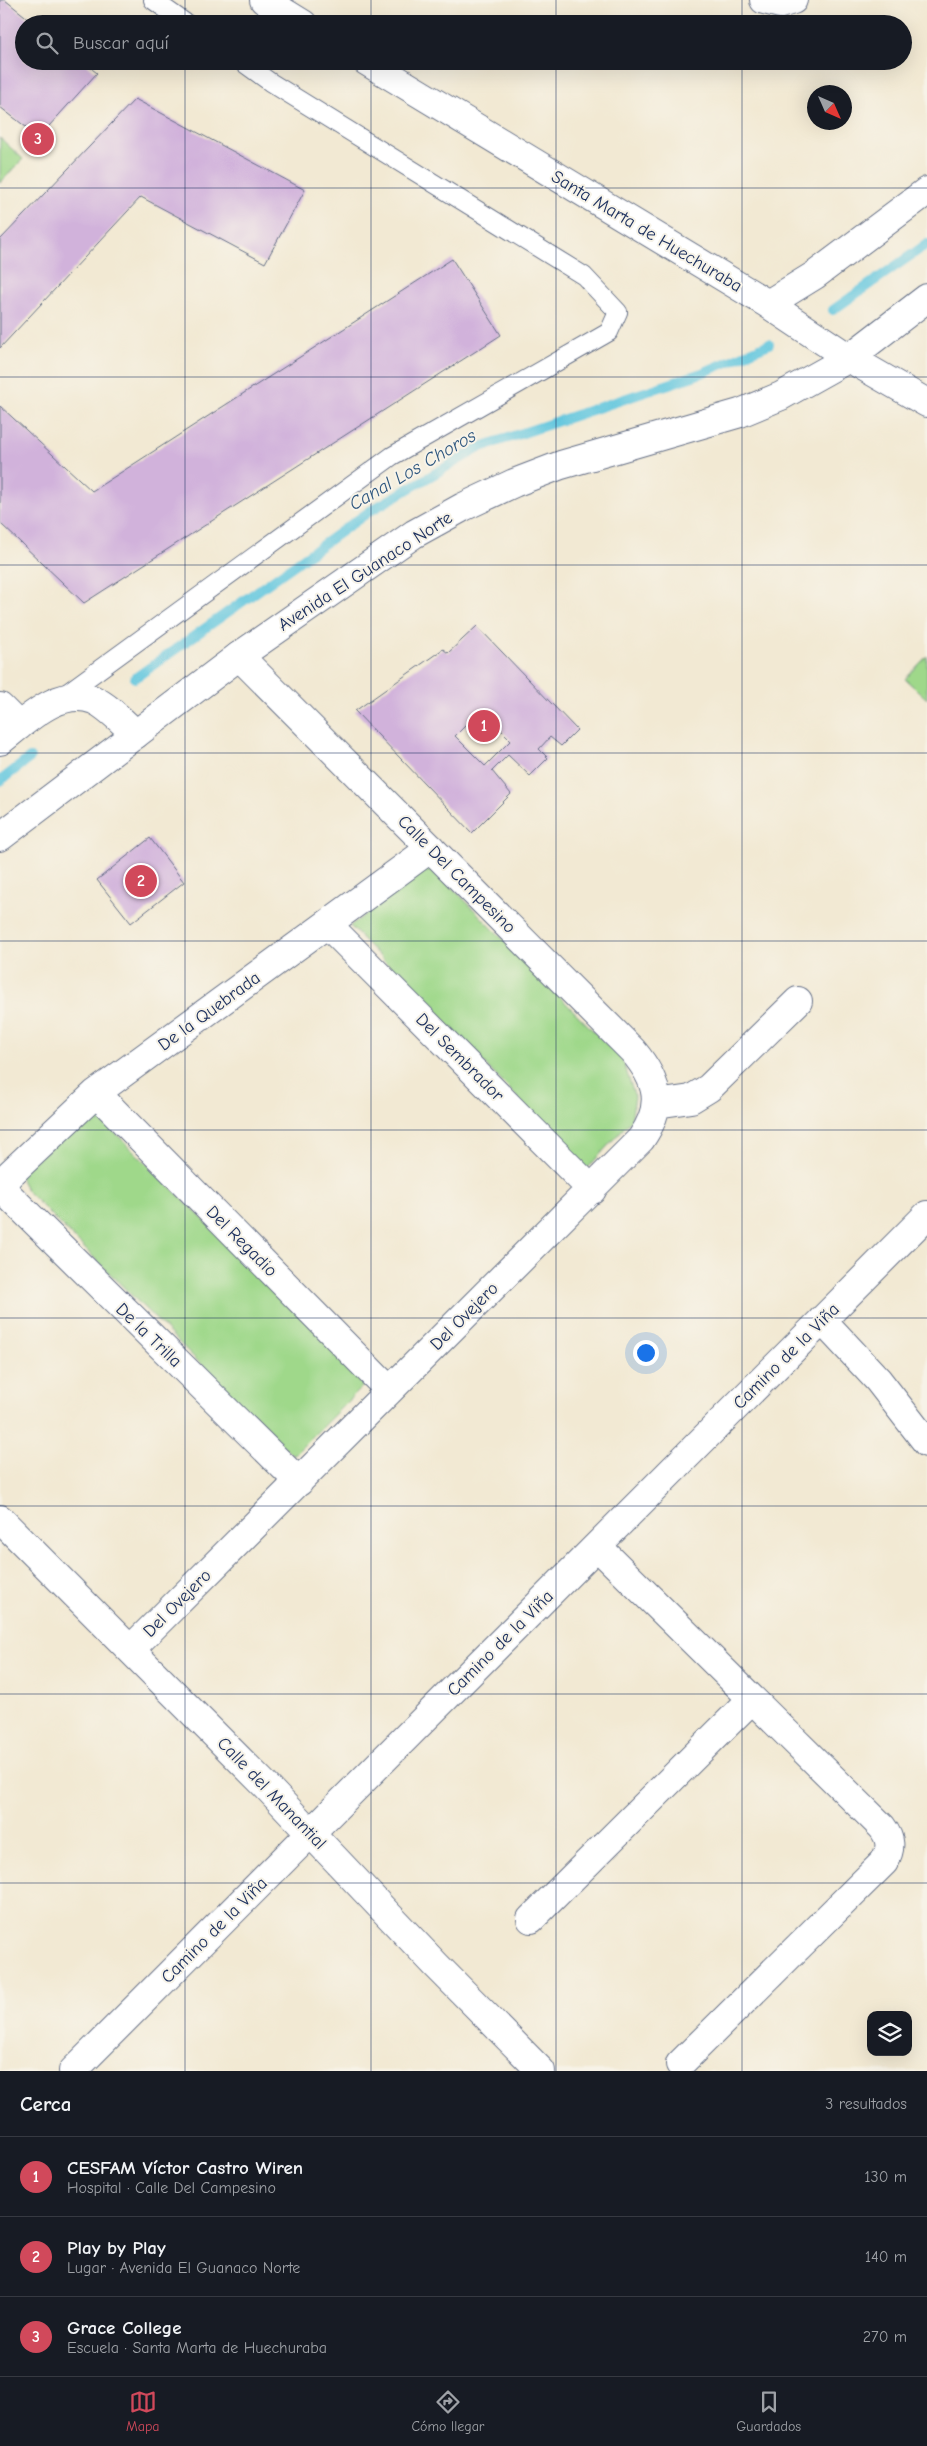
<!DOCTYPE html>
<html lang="es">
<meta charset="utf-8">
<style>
:root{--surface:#171b24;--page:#242831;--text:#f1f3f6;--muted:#9ea1a6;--line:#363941;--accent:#d1495b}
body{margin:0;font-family:"Comic Neue",sans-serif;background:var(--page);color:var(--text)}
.controls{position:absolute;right:15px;bottom:15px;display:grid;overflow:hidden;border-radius:10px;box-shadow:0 5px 20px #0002}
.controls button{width:45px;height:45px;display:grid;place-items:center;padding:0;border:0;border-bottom:1px solid var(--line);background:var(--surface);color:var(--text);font:25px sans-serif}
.compass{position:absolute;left:807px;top:85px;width:45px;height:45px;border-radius:50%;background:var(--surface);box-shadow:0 5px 20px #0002;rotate:135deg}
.you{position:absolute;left:645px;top:1352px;width:18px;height:18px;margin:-12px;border:4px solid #fff;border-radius:50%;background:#1a73e8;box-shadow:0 0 0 8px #1a73e833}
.badge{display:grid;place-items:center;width:32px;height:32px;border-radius:50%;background:var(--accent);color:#fff;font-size:16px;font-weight:700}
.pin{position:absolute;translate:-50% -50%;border:2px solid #fff;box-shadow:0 1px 5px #0006}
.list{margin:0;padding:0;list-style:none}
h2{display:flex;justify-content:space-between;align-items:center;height:65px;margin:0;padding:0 20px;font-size:21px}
h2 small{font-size:16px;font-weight:400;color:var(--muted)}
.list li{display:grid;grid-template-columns:32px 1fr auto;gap:15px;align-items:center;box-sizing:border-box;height:80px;padding:0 20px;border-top:1px solid var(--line)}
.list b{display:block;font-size:19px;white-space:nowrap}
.list p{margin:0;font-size:16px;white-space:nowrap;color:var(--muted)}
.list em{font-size:16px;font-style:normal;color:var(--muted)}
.icon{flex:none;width:28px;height:28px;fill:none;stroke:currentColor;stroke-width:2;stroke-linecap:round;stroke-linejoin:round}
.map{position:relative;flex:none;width:927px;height:2071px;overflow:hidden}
.search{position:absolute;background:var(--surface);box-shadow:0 5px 20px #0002;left:15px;right:15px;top:15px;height:55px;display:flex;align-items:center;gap:12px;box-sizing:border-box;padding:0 18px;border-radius:28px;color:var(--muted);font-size:19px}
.sheet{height:305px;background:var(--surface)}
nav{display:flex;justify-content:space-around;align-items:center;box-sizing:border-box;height:70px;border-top:1px solid var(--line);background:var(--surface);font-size:14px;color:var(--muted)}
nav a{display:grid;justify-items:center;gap:2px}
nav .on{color:var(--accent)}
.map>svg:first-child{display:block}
</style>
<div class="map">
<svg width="927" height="2071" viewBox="0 0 927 2071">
<rect width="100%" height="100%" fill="#f7f3e8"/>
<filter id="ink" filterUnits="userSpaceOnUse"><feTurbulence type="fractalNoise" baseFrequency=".02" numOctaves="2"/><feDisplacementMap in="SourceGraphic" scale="10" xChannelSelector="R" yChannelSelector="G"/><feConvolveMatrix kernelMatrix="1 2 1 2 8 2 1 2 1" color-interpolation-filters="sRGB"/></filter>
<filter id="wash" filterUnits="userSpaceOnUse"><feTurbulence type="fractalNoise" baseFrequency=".0096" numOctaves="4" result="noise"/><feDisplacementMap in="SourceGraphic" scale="20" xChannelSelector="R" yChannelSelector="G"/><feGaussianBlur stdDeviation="1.12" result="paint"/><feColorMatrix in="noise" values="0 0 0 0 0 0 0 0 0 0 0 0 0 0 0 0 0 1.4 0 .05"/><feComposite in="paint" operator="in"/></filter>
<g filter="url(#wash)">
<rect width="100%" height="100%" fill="#f2e9d3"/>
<path fill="#9fd88a" stroke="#5d8474" d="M 0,138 L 23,159 L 0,183 Z
M 927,656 L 927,699 L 905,679 Z
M 431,866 L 623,1061 L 635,1097 L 631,1120 L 587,1169 L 350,926 Z
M 94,1112 L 368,1381 L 293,1456 L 27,1191 L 18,1174 Z"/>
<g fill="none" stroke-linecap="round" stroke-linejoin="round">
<path stroke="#60c6de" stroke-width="10" d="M 833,310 L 927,244
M 135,678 L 370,511 L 481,447 L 702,373 L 769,344
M 0,781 L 30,758"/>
</g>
<g id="blocks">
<path fill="#d1b2db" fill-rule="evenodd" d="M 0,0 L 5,0 L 35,24 L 24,24 L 24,61 L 82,61 L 97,73 L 39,137 L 0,107 Z
M 135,99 L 305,190 L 265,263 L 141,197 L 0,348 L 0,240 Z
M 452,259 L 501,335 L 84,603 L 0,523 L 0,406 L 92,491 Z
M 477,626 L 577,730 L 561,746 L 550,737 L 539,749 L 548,758 L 530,776 L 508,755 L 492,771 L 511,794 L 472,833 L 355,711 L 443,649 L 448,653 ZM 481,710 L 511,740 L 485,766 L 455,736 Z
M 150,838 L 184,882 L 131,923 L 97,880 Z"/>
</g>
</g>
<g filter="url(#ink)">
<use href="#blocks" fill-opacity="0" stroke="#667087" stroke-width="1"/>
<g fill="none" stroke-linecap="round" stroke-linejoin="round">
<defs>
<path id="lane" d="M 153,0 L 187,24
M 60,698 L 392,456 L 609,332 L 618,312 L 584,276 L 270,82 L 241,61"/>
<path id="street" d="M 764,0 L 780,4 L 793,0
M 927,298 L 849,358 L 927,403
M 0,707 L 19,726
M 0,741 C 25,722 59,686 94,700 C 109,707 123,723 136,734
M 328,925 L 592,1190
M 96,1093 L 389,1390
M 656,1104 L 691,1099 L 709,1088 L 798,1001
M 0,1187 L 299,1482
M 1,1188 L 9,1175 L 96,1093 L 431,848
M 822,1320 L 878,1380 L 927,1443
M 0,1519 L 266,1786 L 436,1965 L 541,2071
M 597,1546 L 882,1827 C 891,1839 892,1848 884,1862 L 680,2064
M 131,1649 L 641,1139 C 665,1105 658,1081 633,1051 L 239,656
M 531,1919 L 752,1699
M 73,2071 L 927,1215"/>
<path id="secondary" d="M 264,0 L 303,24
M 768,304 L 815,275 L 927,191
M 0,837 L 239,656 L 414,534 L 463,507 L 514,483 L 561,465 L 740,413 L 781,396 L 849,358 L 768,304 L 366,61"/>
</defs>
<use href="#lane" stroke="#667087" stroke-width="20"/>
<use href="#street" stroke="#667087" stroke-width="30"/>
<use href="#secondary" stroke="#667087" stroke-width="30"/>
<use href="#lane" stroke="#fff" stroke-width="18"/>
<use href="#street" stroke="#fff" stroke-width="28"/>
<use href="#secondary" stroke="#fff" stroke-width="28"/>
</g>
</g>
<path fill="none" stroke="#1b2f5e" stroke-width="1" stroke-opacity="0.55" d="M 185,0 L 185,24M 371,0 L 371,24M 556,0 L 556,24M 742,0 L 742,24M 185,61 L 185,2071M 371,61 L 371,2071M 556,61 L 556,2071M 742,61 L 742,2071M 0,188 L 927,188M 0,377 L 927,377M 0,565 L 927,565M 0,753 L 927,753M 0,941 L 927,941M 0,1130 L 927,1130M 0,1318 L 927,1318M 0,1506 L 927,1506M 0,1694 L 927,1694M 0,1883 L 927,1883"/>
<g text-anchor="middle" stroke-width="4" stroke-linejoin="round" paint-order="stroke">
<g font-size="18" fill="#1b2f5e" stroke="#f7f3e8">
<text transform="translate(647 231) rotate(31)" y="6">Santa Marta de Huechuraba</text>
<text transform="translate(365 571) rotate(-33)" y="6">Avenida El Guanaco Norte</text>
<text transform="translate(457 874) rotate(45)" y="6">Calle Del Campesino</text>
<text transform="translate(209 1011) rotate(-36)" y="6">De la Quebrada</text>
<text transform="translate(460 1057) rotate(45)" y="6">Del Sembrador</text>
<text transform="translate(242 1241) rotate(45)" y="6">Del Regadio</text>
<text transform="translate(464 1316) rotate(-45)" y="6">Del Ovejero</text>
<text transform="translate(149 1335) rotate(44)" y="6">De la Trilla</text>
<text transform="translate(786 1356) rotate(-45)" y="6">Camino de la Viña</text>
<text transform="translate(177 1603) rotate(-45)" y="6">Del Ovejero</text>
<text transform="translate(500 1643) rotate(-45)" y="6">Camino de la Viña</text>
<text transform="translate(272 1793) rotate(46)" y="6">Calle del Manantial</text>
<text transform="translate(214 1930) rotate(-45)" y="6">Camino de la Viña</text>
</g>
<g font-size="19" font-style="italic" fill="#2c557e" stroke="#f7f3e8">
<text transform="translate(412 469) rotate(-30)" y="7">Canal Los Choros</text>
</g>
</g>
</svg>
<div class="controls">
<button><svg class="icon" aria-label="layers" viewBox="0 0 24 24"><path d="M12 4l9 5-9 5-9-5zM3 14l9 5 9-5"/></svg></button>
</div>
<svg class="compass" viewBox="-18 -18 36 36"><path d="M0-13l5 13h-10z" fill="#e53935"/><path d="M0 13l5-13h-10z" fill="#9ea1a6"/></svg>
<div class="you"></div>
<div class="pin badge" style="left:484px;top:726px">1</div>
<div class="pin badge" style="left:141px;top:881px">2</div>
<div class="pin badge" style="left:38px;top:139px">3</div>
<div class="search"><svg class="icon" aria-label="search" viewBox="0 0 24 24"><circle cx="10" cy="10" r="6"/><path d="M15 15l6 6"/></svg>Buscar aquí</div>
</div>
<section class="sheet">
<h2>Cerca<small>3 resultados</small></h2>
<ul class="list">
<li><span class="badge">1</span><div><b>CESFAM Víctor Castro Wiren</b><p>Hospital · Calle Del Campesino</p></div><em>130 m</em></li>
<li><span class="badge">2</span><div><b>Play by Play</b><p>Lugar · Avenida El Guanaco Norte</p></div><em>140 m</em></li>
<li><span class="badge">3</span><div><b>Grace College</b><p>Escuela · Santa Marta de Huechuraba</p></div><em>270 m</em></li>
</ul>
</section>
<nav>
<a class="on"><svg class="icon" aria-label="map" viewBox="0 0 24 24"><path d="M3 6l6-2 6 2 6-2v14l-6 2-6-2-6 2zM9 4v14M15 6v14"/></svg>Mapa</a>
<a><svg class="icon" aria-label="directions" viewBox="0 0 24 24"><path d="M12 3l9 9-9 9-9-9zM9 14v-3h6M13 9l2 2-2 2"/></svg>Cómo llegar</a>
<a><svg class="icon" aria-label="saved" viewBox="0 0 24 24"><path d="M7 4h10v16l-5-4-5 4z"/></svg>Guardados</a>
</nav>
